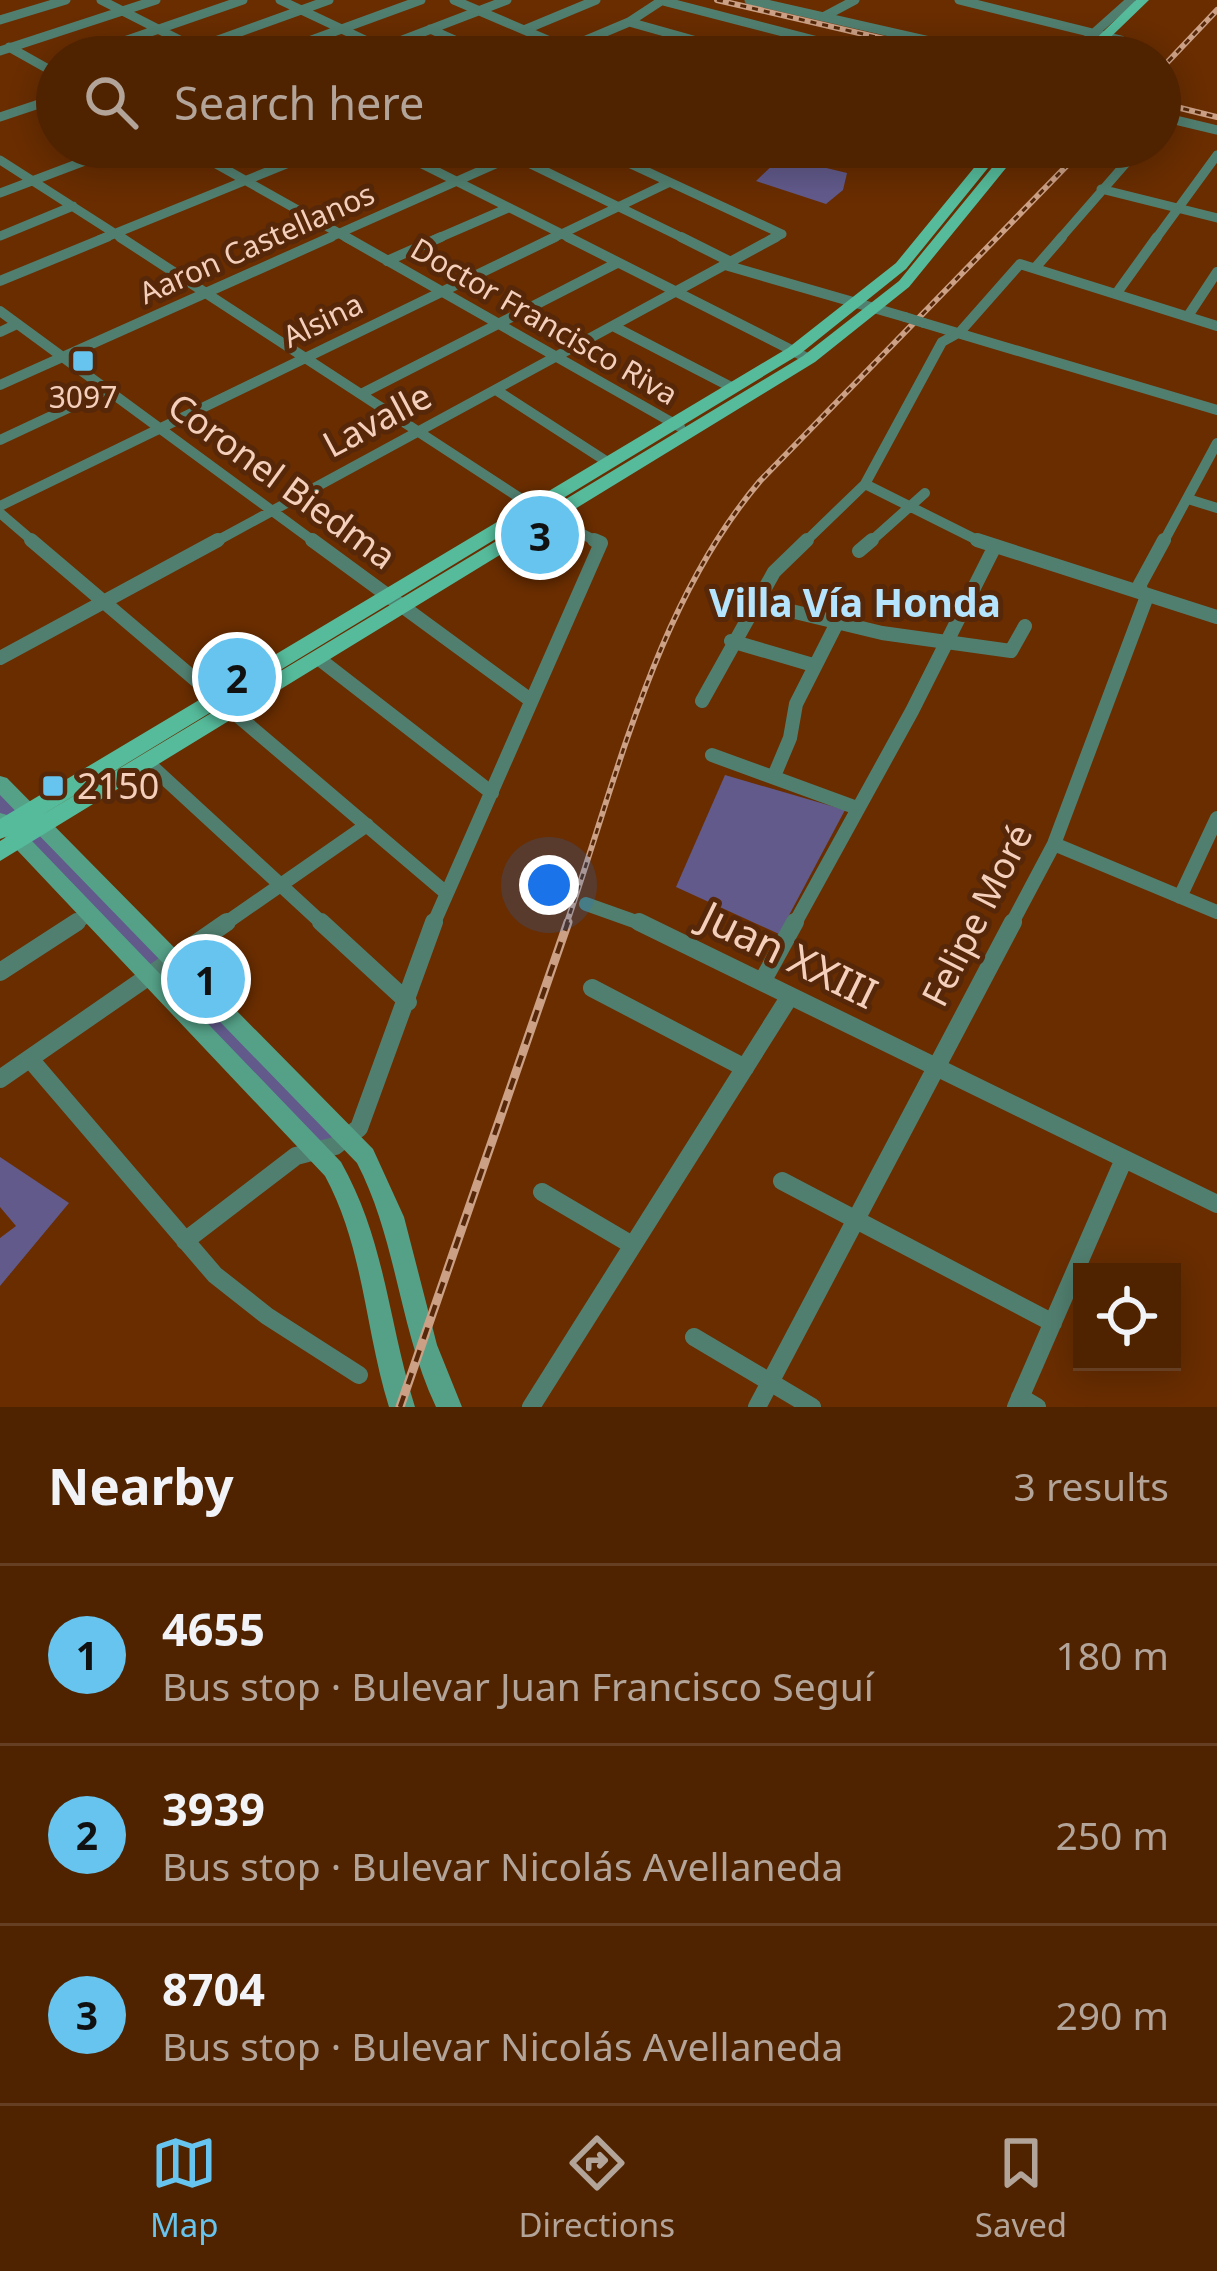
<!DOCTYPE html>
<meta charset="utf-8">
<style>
:root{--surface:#4f2200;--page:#592f0f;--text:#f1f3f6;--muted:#b3a499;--line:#663f22;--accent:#66c4ef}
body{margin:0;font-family:"Noto Sans",sans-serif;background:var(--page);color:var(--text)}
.controls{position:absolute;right:36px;bottom:36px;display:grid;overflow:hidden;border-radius:0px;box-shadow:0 6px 30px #0003}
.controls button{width:108px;height:108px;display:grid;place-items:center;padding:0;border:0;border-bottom:3px solid var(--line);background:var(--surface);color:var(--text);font:60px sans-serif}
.you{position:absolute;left:549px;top:885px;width:42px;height:42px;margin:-30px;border:9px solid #fff;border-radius:50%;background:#1a73e8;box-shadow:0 0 0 18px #1a73e833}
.badge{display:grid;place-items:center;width:78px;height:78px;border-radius:50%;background:var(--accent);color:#111;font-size:39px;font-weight:700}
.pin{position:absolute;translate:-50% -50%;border:6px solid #fff;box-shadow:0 3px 12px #0006}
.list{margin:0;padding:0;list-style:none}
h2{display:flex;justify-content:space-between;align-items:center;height:156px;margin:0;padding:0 48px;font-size:51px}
h2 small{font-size:39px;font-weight:400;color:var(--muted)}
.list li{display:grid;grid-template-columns:78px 1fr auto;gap:36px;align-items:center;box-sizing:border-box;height:180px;padding:0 48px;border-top:3px solid var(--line)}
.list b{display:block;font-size:45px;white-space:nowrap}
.list p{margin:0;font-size:39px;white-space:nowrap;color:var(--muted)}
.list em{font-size:39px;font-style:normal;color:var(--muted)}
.icon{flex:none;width:66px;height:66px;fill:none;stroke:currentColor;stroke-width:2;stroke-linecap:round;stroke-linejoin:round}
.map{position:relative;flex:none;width:1217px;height:1407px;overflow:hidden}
.search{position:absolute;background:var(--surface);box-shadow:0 6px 30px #0003;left:36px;right:36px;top:36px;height:132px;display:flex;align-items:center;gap:30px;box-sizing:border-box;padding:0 42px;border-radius:66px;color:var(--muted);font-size:45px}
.sheet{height:696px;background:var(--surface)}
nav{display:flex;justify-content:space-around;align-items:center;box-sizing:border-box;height:168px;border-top:3px solid var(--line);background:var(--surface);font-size:33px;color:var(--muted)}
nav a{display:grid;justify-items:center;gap:6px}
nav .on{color:var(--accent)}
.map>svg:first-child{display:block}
</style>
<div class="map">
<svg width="1217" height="1407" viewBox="0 0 1217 1407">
<rect width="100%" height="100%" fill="#692d00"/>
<path fill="#615a8b" d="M 781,157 L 847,173 L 843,190 L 826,204 L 756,181 Z
M 725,775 L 845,810 L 779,934 L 676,887 Z
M 0,783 L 351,1138 L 315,1150 L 0,820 Z
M 0,1157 L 69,1203 L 0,1286 L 0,1238 L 16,1226 L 0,1207 Z"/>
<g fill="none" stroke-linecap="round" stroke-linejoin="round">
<path stroke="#517f6f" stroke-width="9" d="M 101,0 L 213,57
M 280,0 L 401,57
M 454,0 L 587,57
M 659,0 L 880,57
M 749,0 L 1000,57
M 959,0 L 1121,40
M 825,16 L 855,0
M 0,20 L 66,0
M 629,22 L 711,45
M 430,29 L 493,57
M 524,30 L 596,0
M 9,47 L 57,74
M 0,51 L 156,0
M 78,57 L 243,0
M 171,57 L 329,0
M 265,57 L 421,0
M 358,57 L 507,0
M 546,57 L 629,22 L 661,1
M 695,57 L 711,45
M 1067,57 L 1131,0
M 0,117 L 57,98
M 1160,126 L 1171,119 L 1217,130
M 186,147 L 351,240
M 388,147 L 574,240
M 594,147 L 782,234
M 514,156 L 687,240
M 407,157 L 431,147
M 0,160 L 125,240
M 1101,189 L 1217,218
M 0,193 L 122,147
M 0,236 L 73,206
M 99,240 L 328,147
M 324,240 L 534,147
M 434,240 L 508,208
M 549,240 L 668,183
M 770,240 L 782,234
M 1059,240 L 1140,147
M 1155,240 L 1217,155"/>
<path stroke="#517f6f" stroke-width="10" d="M 120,237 L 549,517 L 600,543
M 346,237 L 680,427
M 568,237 L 809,359
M 681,237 L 731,262
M 387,261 L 441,237
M 725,265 L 905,317
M 1035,268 L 1062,237
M 0,281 L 107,237
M 1116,294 L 1157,237
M 0,311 L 316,543
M 1188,316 L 1217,272
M 924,323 L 1217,410
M 613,326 L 733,388
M 0,332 L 17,324
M 0,385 L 331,237
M 496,390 L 609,463
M 363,393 L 617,263
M 0,440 L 107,390
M 865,484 L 983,543
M 1188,499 L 1217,508
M 0,506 L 555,237
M 0,513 L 35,543
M 213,543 L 776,237
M 804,543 L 865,484 L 942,342 L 960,332 L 1020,264 L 1217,326
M 869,543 L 925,493
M 1163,543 L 1217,443"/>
<path stroke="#517f6f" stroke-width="14" d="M 31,540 L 445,892
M 312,540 L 529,699
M 977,540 L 1217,617
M 859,551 L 872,540
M 754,602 L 882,633 L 1011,651 L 1025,626
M 731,641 L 813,665
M 0,658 L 218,540
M 318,658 L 492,793
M 702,701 L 774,572 L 807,540
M 712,755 L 857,808
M 147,762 L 324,925
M 774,776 L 790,738 L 796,704 L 837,623
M 1054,844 L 1217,912
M 1180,897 L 1217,818
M 586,904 L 645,925
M 72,925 L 89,914
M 223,925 L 367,825
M 433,925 L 601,543 L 594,540
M 794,925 L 912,711 L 994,548
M 1011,925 L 1054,844 L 1146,599 L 1139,586 L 1164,540"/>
<path stroke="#517f6f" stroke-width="18" d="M 321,922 L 408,1002
M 639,922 L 1217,1204
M 0,972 L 77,922
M 762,982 L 795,922
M 592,988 L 745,1068
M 30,1059 L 215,1275 L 267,1316 L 359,1375
M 0,1079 L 227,922
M 782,1181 L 1053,1323
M 542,1192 L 632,1245
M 185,1241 L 296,1156 L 335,1146 L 359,1128 L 434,922
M 694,1337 L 812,1407
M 1020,1397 L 1037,1407
M 531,1407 L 790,996
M 757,1407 L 1013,922
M 1016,1407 L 1124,1159"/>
<path fill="#55a188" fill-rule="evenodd" d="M 0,776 L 7,778 L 373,1149 L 404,1217 L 437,1345 L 462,1407 L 436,1407 C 399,1329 397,1240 357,1163 L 0,795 Z
M 0,813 L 7,815 L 341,1162 C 386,1242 388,1322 415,1407 L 389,1407 C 365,1330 364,1248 325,1176 L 0,832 Z"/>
<path fill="#55bb9b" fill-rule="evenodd" d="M 1136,0 L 1149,0 L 1090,57 L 1077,57 Z
M 991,147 L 1005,147 L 906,269 L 800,354 L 37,818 L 803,356 L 899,281 L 1009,147 L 1023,147 L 909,287 L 815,362 L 0,861 L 0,841 L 8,836 L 0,839 L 0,819 L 788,348 L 896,263 Z"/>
<defs>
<path id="rail-far1" d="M 717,0 L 962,57
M 1160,70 L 1217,10
M 1160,103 L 1217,117
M 566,925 C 618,775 656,604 760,481 L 1085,147"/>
<path id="rail" d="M 400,1407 L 568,922"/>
</defs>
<use href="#rail-far1" stroke="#cca085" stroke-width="6"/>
<use href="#rail" stroke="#cca085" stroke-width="9"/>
<use href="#rail-far1" stroke="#562809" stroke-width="3" stroke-dasharray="6" stroke-linecap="butt"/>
<use href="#rail" stroke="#562809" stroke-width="4.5" stroke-dasharray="12" stroke-linecap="butt"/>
<path stroke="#517f6f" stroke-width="10" d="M 905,317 L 924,323"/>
</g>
<g fill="#66c4ef" stroke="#562809" stroke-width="4.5">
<rect x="71" y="349" width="24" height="24" rx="6"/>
<rect x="41" y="774" width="24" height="24" rx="6"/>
</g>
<g text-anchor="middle" stroke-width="10" stroke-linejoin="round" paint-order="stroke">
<g font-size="30" fill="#f4cfbb" stroke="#562809">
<text transform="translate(257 244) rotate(-24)" y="10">Aaron Castellanos</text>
<text transform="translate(323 321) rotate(-26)" y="10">Alsina</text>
<text transform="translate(544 322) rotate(30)" y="10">Doctor Francisco Riva</text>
</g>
<g font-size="30" fill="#f4cfbb" stroke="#562809">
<text x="83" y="408">3097</text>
</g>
<g font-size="36" fill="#f4cfbb" stroke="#562809">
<text transform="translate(377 420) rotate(-28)" y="13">Lavalle</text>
<text transform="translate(282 481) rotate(36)" y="13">Coronel Biedma</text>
<text transform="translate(977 915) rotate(-63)" y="13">Felipe Moré</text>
</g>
<g font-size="36" fill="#f4cfbb" stroke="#562809" text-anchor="start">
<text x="77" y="799">2150</text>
</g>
<g font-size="39" font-weight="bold" fill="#b5e5fe" stroke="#562809">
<text x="855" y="617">Villa Vía Honda</text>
</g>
<g font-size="42" fill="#f4cfbb" stroke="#562809">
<text transform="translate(789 955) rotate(26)" y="15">Juan XXIII</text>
</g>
</g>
</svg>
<div class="controls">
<button><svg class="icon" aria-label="locate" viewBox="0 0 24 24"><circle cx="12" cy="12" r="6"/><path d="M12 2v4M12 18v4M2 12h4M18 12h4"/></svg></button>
</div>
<div class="you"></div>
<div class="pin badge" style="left:206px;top:979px">1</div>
<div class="pin badge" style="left:237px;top:677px">2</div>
<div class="pin badge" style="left:540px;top:535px">3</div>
<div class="search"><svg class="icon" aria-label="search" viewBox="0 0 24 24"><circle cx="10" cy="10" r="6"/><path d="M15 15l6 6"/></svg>Search here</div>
</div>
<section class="sheet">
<h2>Nearby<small>3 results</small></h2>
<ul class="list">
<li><span class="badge">1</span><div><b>4655</b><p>Bus stop · Bulevar Juan Francisco Seguí</p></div><em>180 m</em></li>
<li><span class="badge">2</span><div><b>3939</b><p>Bus stop · Bulevar Nicolás Avellaneda</p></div><em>250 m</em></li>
<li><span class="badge">3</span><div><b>8704</b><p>Bus stop · Bulevar Nicolás Avellaneda</p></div><em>290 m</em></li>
</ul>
</section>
<nav>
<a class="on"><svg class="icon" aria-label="map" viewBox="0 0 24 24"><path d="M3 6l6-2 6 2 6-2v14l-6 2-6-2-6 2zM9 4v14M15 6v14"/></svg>Map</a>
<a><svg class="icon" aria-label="directions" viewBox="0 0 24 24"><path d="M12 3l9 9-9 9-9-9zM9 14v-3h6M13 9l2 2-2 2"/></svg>Directions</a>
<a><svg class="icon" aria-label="saved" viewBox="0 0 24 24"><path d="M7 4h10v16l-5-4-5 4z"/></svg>Saved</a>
</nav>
